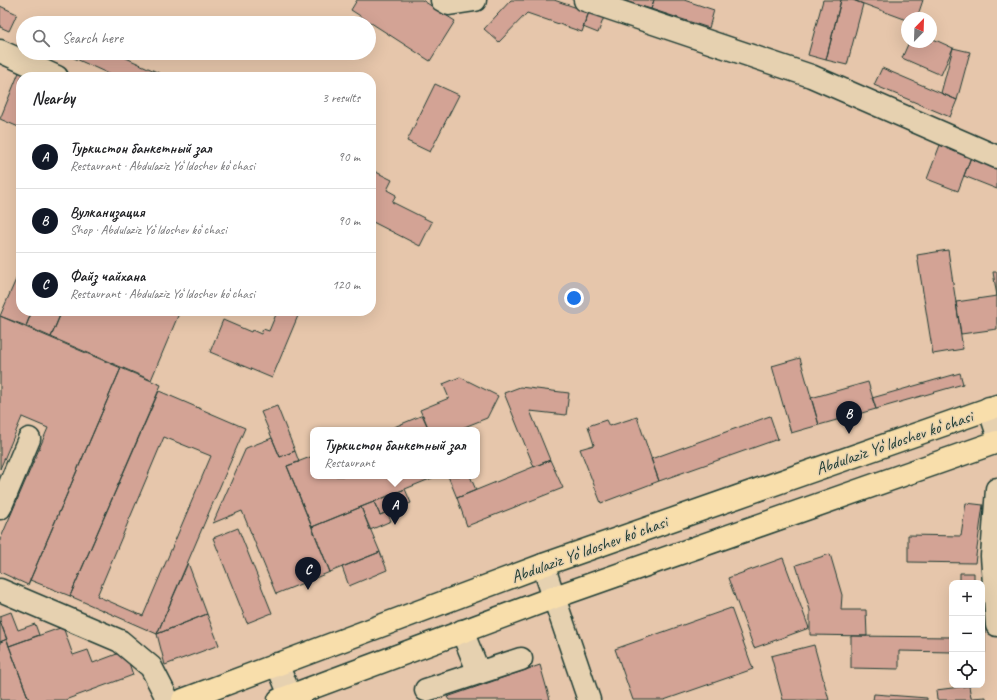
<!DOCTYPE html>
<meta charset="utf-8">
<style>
:root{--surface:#fff;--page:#f6f6f6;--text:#202124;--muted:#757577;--line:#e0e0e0;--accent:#111827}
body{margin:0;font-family:Caveat,sans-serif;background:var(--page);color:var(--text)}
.controls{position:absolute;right:12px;bottom:12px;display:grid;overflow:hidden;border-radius:8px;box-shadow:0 4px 16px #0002}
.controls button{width:36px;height:36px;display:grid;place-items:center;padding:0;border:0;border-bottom:1px solid var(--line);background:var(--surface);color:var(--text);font:20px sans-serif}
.compass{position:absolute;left:901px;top:12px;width:36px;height:36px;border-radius:50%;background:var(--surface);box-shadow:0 4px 16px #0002;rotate:23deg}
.you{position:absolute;left:574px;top:298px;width:14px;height:14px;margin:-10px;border:3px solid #fff;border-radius:50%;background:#1a73e8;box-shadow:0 0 0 6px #1a73e833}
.badge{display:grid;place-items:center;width:26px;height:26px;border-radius:50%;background:var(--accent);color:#fff;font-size:13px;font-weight:700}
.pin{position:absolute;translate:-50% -33px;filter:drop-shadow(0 1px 2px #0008)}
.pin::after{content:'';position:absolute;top:21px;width:14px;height:12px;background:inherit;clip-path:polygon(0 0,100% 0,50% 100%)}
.popup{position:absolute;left:310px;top:427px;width:170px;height:52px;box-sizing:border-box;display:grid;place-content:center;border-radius:8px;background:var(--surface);filter:drop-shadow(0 1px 3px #0005);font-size:13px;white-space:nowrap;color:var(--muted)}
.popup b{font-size:15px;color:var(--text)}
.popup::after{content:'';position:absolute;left:50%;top:100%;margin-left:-8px;border:8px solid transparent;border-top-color:var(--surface)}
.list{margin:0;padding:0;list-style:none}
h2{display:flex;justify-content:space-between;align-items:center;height:52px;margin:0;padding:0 16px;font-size:17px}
h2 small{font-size:13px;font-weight:400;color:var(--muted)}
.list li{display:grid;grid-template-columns:26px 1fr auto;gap:12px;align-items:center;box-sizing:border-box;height:64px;padding:0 16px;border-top:1px solid var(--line)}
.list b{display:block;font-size:15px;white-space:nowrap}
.list p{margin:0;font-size:13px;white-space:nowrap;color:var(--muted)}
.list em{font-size:13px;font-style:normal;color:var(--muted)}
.icon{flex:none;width:22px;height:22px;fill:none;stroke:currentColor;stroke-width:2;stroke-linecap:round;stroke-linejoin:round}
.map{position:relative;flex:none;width:997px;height:700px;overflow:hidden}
.search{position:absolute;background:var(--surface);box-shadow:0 4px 16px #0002;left:16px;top:16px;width:360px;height:44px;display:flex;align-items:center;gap:10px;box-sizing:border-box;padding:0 14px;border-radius:22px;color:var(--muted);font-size:15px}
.panel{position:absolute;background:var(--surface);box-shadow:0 4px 16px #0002;left:16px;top:72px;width:360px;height:244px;border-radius:16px}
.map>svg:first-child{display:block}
</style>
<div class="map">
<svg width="997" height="700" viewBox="0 0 997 700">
<rect width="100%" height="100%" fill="#e6c6ab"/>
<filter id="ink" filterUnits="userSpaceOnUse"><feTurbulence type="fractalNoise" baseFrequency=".025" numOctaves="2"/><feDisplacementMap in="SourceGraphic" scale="8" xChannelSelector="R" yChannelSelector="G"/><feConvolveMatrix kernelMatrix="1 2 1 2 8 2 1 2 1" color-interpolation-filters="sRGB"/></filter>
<g filter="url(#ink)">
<path fill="#d3a395" stroke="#1f3d34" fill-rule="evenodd" d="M 357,0 L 422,0 L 455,21 L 430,61 L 351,10 Z
M 511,0 L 554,0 L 589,12 L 582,32 L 527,13 L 499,42 L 484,29 Z
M 621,0 L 654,0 L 651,9 Z
M 654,0 L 684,0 L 714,10 L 709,28 L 651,9 Z
M 823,0 L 841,0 L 826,60 L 808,55 Z
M 841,0 L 853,0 L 863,4 L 847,65 L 826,60 Z
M 853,0 L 923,0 L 917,18 L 907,18 L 907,20 Z
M 0,6 L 17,14 L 9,31 L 0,27 Z
M 589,12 L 604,17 L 598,33 L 583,27 Z
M 931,38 L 953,48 L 941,75 L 902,58 L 909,42 L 931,42 Z
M 953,48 L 970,52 L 957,100 L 941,93 Z
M 63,53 L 115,53 L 168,77 L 116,77 Z
M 882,68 L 957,100 L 950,117 L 874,85 Z
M 20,70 L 36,77 L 21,77 L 21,128 L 0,119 Z
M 435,84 L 459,95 L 430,152 L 407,141 Z
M 940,145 L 971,157 L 958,191 L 927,179 Z
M 971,157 L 997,167 L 997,189 L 964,176 Z
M 372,170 L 392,180 L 387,190 L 396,195 L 392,202 L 432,222 L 420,246 L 371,221 Z
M 948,250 L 963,349 L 933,354 L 917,255 Z
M 21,268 L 21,311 L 32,311 L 26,326 L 0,316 Z
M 993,272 L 997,272 L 997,296 Z
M 997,296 L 997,329 L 961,334 L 956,302 Z
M 32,311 L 51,311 L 60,315 L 51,337 L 26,326 Z
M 62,311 L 180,311 L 151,380 L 51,337 Z
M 273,311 L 300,311 L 272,378 L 210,352 L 223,320 L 251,332 L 252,330 L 261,334 L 263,329 L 269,331 L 277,312 Z
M 0,316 L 121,368 L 28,585 L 0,572 L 0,540 L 48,428 L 22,417 L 0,469 Z
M 800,358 L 819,425 L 791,433 L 772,366 Z
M 121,368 L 161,385 L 70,596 L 30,580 Z
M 960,373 L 963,384 L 876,409 L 872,398 Z
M 460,377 L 498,396 L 487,418 L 457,430 L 429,430 L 420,410 L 449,398 L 443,384 Z
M 868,382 L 876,409 L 819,425 L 811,398 Z
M 520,387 L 569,393 L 566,415 L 530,411 L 550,460 L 534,467 L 504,393 Z
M 159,391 L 245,428 L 157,634 L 70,596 ZM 164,437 L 211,456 L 143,616 L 97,596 Z
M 277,406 L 295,451 L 280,457 L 261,412 Z
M 423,415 L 429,430 L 387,430 Z
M 770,416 L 778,439 L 659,481 L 651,459 Z
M 637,417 L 659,481 L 601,503 L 580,449 L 594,445 L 588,426 L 606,420 L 609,426 Z
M 272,438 L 280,457 L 295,451 L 299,462 L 287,466 L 330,572 L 276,594 L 242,511 L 213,523 L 246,448 Z
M 313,456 L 313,476 L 437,476 L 312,527 L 287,466 Z
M 550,460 L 563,488 L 467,526 L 457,498 Z
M 448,476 L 470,476 L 476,490 L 457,498 Z
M 405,489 L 411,503 L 380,515 L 374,502 Z
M 374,502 L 380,515 L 387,512 L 391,521 L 370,530 L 361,507 Z
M 966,503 L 983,505 L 975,563 L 908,562 L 908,535 L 961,536 Z
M 361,507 L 380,552 L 330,572 L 312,527 Z
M 238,528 L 272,613 L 247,623 L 213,538 Z
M 380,552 L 387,570 L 349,586 L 342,567 Z
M 830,554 L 842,595 L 841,610 L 866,610 L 867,636 L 810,635 L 810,610 L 796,565 Z
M 783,558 L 809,628 L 754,648 L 728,578 Z
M 188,563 L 207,614 L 157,634 Z
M 960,573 L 974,573 L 974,583 L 960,583 Z
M 982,607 L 985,607 L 985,653 L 982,653 Z
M 731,608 L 753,669 L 664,700 L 633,700 L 615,649 Z
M 11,612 L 18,630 L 35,624 L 39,635 L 9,646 L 0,621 L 0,616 Z
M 207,614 L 219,645 L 165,665 L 157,634 Z
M 0,621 L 7,639 L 0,642 Z
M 63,627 L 73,655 L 88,650 L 93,663 L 125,651 L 133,675 L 65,700 L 29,700 L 9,646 Z
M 851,636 L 952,637 L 952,652 L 899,651 L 899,669 L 851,668 Z
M 7,639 L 9,646 L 29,700 L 0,700 L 0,642 Z
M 814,645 L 829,700 L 783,700 L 771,656 Z
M 540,665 L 550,700 L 449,700 L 447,697 Z
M 969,686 L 971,698 L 986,697 L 986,700 L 937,700 L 936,690 Z
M 874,694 L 927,698 L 927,700 L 873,700 Z"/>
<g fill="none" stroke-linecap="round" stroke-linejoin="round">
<defs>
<path id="minor" d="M 442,0 L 449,4 L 475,0
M 585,0 L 811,76 L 997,157
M 0,51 L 57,77
M 989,408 L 997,432
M 997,489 L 992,556 L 997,625
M 0,508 L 29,439
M 543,565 L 589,700
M 0,590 L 120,641 L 151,667 L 168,700
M 462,631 L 479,673
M 277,664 L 292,700
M 426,690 L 521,659"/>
<path id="major" d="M 183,700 L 543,565 L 997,406
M 279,700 L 555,597 L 997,442"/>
</defs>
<use href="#minor" stroke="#1f3d34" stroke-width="25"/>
<use href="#major" stroke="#1f3d34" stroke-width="25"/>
<use href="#minor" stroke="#e6d1b0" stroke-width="22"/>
<use href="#major" stroke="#f8deab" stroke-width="22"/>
</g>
</g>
<g text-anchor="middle" stroke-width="3" stroke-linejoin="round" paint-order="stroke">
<g font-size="17" fill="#1f3d34" stroke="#e6d1b0">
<text transform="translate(894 442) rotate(-19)" y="6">Abdulaziz Yoʻldoshev koʻchasi</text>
<text transform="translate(589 549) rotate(-20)" y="6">Abdulaziz Yoʻldoshev koʻchasi</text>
</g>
</g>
</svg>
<div class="controls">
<button>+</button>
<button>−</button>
<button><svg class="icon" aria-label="locate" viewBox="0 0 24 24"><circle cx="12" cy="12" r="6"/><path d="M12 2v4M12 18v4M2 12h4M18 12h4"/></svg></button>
</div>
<svg class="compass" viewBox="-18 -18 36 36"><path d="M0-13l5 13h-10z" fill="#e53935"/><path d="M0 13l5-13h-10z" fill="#757577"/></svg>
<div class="you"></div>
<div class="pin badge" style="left:395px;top:525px">A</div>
<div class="popup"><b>Туркистон банкетный зал</b>Restaurant</div>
<div class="pin badge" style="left:849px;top:434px">B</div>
<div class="pin badge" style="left:308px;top:590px">C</div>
<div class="search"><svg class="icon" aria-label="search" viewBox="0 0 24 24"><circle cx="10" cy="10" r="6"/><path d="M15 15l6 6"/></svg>Search here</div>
<section class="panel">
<h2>Nearby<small>3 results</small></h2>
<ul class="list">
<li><span class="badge">A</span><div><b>Туркистон банкетный зал</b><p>Restaurant · Abdulaziz Yoʻldoshev koʻchasi</p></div><em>90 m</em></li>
<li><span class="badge">B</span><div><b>Вулканизация</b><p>Shop · Abdulaziz Yoʻldoshev koʻchasi</p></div><em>90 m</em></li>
<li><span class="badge">C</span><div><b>Файз чайхана</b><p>Restaurant · Abdulaziz Yoʻldoshev koʻchasi</p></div><em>120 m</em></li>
</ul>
</section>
</div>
